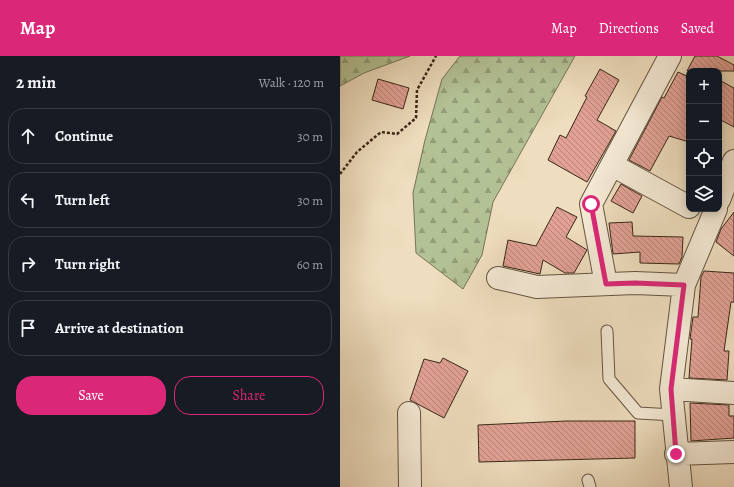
<!DOCTYPE html>
<meta charset="utf-8">
<style>
:root{--surface:#171b24;--page:#242831;--text:#f1f3f6;--muted:#9ea1a6;--line:#363941;--accent:#db2777}
body{margin:0;font-family:Alegreya,serif;background:var(--page);color:var(--text)}
.controls{position:absolute;right:12px;top:12px;display:grid;overflow:hidden;border-radius:8px;box-shadow:0 2px 10px #0003}
.controls button{width:36px;height:36px;display:grid;place-items:center;padding:0;border:0;border-bottom:1px solid var(--line);background:var(--surface);color:var(--text);font:20px sans-serif}
.stop{position:absolute;width:12px;height:12px;margin:-9px;border:3px solid #db2777;border-radius:50%;background:#fff}
.stop.end{background:#db2777;border-color:#fff;box-shadow:0 1px 4px #0008}
.list{margin:0;padding:0;list-style:none}
h2{display:flex;justify-content:space-between;align-items:center;height:52px;margin:0;padding:0 16px;font-size:17px}
h2 small{font-size:13px;font-weight:400;color:var(--muted)}
.list li{display:grid;grid-template-columns:26px 1fr auto;gap:12px;align-items:center;box-sizing:border-box;height:56px;margin:0 8px 8px;padding:0 8px;border:1px solid var(--line);border-radius:16px}
.list b{display:block;font-size:15px;white-space:nowrap}
.list em{font-size:13px;font-style:normal;color:var(--muted)}
.actions{display:flex;gap:8px;padding:12px 16px}
.actions a{flex:1;padding:9px 0;border:1px solid var(--accent);border-radius:16px;text-align:center;font-size:14px;color:var(--accent)}
.actions .main{background:var(--accent);color:#fff}
.icon{flex:none;width:22px;height:22px;fill:none;stroke:currentColor;stroke-width:2;stroke-linecap:round;stroke-linejoin:round}
.map{position:relative;flex:none;width:394px;height:431px;overflow:hidden}
header{display:flex;align-items:center;gap:24px;box-sizing:border-box;height:56px;padding:0 20px;background:var(--accent);color:#fff}
header strong{font-size:19px}
nav{display:flex;gap:22px;margin-inline-start:auto;font-size:14px}
main{display:flex}
aside{flex:1;background:var(--surface)}
.map>svg:first-child{display:block}
</style>
<header>
<strong>Map</strong>
<nav><a>Map</a><a>Directions</a><a>Saved</a></nav>
</header>
<main>
<aside>
<h2>2 min<small>Walk · 120 m</small></h2>
<ul class="list">
<li><svg class="icon" aria-label="ahead" viewBox="0 0 24 24"><path d="M12 20V5M6 11l6-6 6 6"/></svg><div><b>Continue</b></div><em>30 m</em></li>
<li><svg class="icon" aria-label="left" viewBox="0 0 24 24"><path d="M17 20v-9H6M10 6l-5 5 5 5"/></svg><div><b>Turn left</b></div><em>30 m</em></li>
<li><svg class="icon" aria-label="right" viewBox="0 0 24 24"><path d="M7 20v-9h11M14 6l5 5-5 5"/></svg><div><b>Turn right</b></div><em>60 m</em></li>
<li><svg class="icon" aria-label="arrive" viewBox="0 0 24 24"><path d="M6 21V4h12l-3 4 3 4H6"/></svg><div><b>Arrive at destination</b></div></li>
</ul>
<div class="actions"><a class="main">Save</a><a>Share</a></div>
</aside>
<div class="map">
<svg width="394" height="431" viewBox="0 0 394 431">
<defs>
<pattern id="forest-firs" width="22" height="20" patternUnits="userSpaceOnUse"><rect width="22" height="20" fill="#b3c296"/><path d="M5 1l3.5 6h-7zM16 11l3.5 6h-7z" fill="#939e79"/></pattern>
<pattern id="building-back-hatch" width="6" height="6" patternUnits="userSpaceOnUse"><rect width="6" height="6" fill="#e1a195"/><path d="M-1 5l2 2M0 0l6 6M5-1l2 2" fill="none" stroke="#b78379"/></pattern>
</defs>
<rect width="100%" height="100%" fill="#eeddbe"/>
<filter id="stains"><feTurbulence type="fractalNoise" baseFrequency=".005" numOctaves="4"/><feColorMatrix values="0 0 0 0 .2 0 0 0 0 .09 0 0 0 0 .02 0 0 0 .5 -.17"/></filter>
<radialGradient id="worn" r=".72"><stop offset=".6" stop-color="#630" stop-opacity="0"/><stop offset="1" stop-color="#630" stop-opacity=".3"/></radialGradient>
<path fill="url(#forest-firs)" stroke="#767456" d="M 0,0 L 70,0 L 24,17 L 0,30 Z
M 120,0 L 235,0 L 153,146 L 142,199 L 123,233 L 76,197 L 73,137 L 85,84 L 102,23 Z"/>
<path fill="url(#building-back-hatch)" stroke="#392716" d="M 355,0 L 377,0 L 394,9 L 394,15 L 347,15 Z
M 260,13 L 279,24 L 257,64 L 276,75 L 247,126 L 208,104 L 220,79 L 226,82 L 247,41 L 245,40 Z
M 338,16 L 349,21 L 349,86 L 329,80 L 310,115 L 289,104 L 322,41 L 324,42 Z
M 38,23 L 69,32 L 63,53 L 32,44 Z
M 379,24 L 394,32 L 394,71 L 379,63 Z
M 281,128 L 302,140 L 293,157 L 271,145 Z
M 217,151 L 237,161 L 226,181 L 247,194 L 234,217 L 225,217 L 203,204 L 200,218 L 163,210 L 168,184 L 196,190 Z
M 394,156 L 394,200 L 376,186 L 381,173 Z
M 292,166 L 293,180 L 343,181 L 342,201 L 339,208 L 300,207 L 300,196 L 273,198 L 269,167 Z
M 364,215 L 394,217 L 394,246 L 391,246 L 384,295 L 389,295 L 387,324 L 349,322 L 352,283 L 350,283 L 353,261 L 358,261 L 361,221 Z
M 103,302 L 128,315 L 104,362 L 70,344 L 84,303 L 100,307 Z
M 350,347 L 389,349 L 389,360 L 394,360 L 394,382 L 351,385 Z
M 227,365 L 295,365 L 295,402 L 139,406 L 138,369 Z"/>
<g fill="none" stroke-linecap="round" stroke-linejoin="round">
<defs>
<path id="lane" d="M 267,275 L 269,323 L 298,357 L 334,359
M 248,424 L 250,431"/>
<path id="street" d="M 272,109 L 349,151
M 379,144 L 394,105
M 158,222 L 197,231 L 295,227 L 344,229
M 266,228 L 251,148 L 330,0
M 331,333 L 394,337
M 69,357 L 70,431
M 336,398 L 394,396
M 341,431 L 331,333 L 344,229 L 376,153"/>
</defs>
<use href="#lane" stroke="#665440" stroke-width="13"/>
<use href="#street" stroke="#665440" stroke-width="24"/>
<path stroke="#392716" stroke-width="2.5" stroke-dasharray="3 2" stroke-linecap="butt" d="M 0,118 L 17,96 L 41,76 L 57,78 L 76,62 L 77,34 L 96,0"/>
<use href="#lane" stroke="#f4e9d5" stroke-width="11"/>
<use href="#street" stroke="#f4e9d5" stroke-width="22"/>
</g>
<g fill="none" stroke-linecap="round" stroke-linejoin="round">
<path stroke="#db2777" stroke-width="5" d="M 251,148 L 266,228 L 295,227 L 344,229 L 331,333 L 336,398"/>
</g>
<rect width="100%" height="100%" filter="url(#stains)"/>
<rect width="100%" height="100%" fill="url(#worn)"/>
</svg>
<div class="controls">
<button>+</button>
<button>−</button>
<button><svg class="icon" aria-label="locate" viewBox="0 0 24 24"><circle cx="12" cy="12" r="6"/><path d="M12 2v4M12 18v4M2 12h4M18 12h4"/></svg></button>
<button><svg class="icon" aria-label="layers" viewBox="0 0 24 24"><path d="M12 4l9 5-9 5-9-5zM3 14l9 5 9-5"/></svg></button>
</div>
<div class="stop" style="left:251px;top:148px"></div>
<div class="stop end" style="left:336px;top:398px"></div>
</div>
</main>
